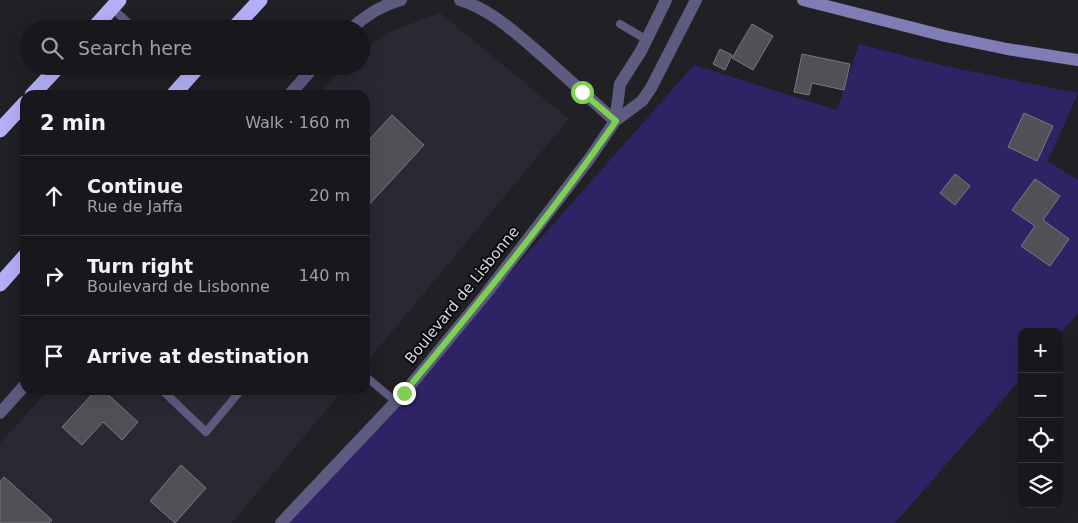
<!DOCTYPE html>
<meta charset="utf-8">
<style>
:root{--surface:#18181c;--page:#252529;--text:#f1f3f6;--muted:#9fa0a3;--line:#36373b}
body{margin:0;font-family:"DejaVu Sans",sans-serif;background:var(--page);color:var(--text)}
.controls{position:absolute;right:15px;bottom:15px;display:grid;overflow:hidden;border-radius:10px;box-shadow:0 5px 20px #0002}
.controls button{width:45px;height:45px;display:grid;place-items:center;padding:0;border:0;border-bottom:1px solid var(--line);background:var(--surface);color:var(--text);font:25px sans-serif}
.stop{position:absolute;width:15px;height:15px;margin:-11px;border:4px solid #7ed053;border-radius:50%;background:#fff}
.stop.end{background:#7ed053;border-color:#fff;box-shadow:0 1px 5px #0008}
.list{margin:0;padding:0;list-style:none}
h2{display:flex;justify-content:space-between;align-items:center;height:65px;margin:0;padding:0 20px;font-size:21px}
h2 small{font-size:16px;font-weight:400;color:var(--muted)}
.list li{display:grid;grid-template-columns:32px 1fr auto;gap:15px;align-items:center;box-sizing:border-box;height:80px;padding:0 20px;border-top:1px solid var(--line)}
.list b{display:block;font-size:19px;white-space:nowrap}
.list p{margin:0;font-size:16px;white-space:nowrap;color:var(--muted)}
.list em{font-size:16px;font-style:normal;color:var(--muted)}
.icon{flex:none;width:28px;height:28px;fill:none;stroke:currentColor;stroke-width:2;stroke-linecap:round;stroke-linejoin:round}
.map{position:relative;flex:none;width:1078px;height:523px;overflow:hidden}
.search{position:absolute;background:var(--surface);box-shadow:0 5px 20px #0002;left:20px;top:20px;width:350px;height:55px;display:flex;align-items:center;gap:12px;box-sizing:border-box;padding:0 18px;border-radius:28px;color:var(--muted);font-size:19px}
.panel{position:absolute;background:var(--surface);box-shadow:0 5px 20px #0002;left:20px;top:90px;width:350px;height:305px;border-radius:15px}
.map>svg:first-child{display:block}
</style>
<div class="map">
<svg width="1078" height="523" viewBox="0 0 1078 523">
<rect width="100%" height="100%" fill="#202025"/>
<path fill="#292833" d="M 440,13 L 569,119 L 365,364 L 365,95 L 318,95 L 343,66 L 361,66 L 361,51 L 396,29 Z
M 48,390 L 343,390 L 232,523 L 0,523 L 0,443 Z"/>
<path fill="#2e2364" d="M 859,44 L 945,66 L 1078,93 L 1048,161 L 1078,180 L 1078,313 L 1059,335 L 1059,332 L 1022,332 L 1022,378 L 895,523 L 289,523 L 694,65 L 837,110 Z"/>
<path fill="#505057" stroke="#7a7a81" d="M 752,24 L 773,36 L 753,70 L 732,58 Z
M 720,49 L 732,55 L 725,70 L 713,64 Z
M 802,54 L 850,64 L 844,90 L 812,83 L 809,95 L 794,92 Z
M 1024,113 L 1053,126 L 1037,161 L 1008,147 Z
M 392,115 L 424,145 L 365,209 L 365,140 L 367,142 Z
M 955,174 L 970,186 L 955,205 L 940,193 Z
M 1035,179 L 1060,196 L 1043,220 L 1069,239 L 1050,266 L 1021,246 L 1035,226 L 1012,210 Z
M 96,390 L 103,390 L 138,422 L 122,440 L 103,422 L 82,445 L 62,427 Z
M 181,465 L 206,488 L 175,523 L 150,501 Z
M 4,477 L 52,520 L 49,523 L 0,523 L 0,482 Z"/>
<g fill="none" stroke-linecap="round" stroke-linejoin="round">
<path stroke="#5d5b7f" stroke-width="8" d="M 112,8 L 135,29
M 620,24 L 647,40
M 176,66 L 189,77
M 365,376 L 395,401
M 162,390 L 206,432 L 241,390"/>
<path stroke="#5d5b7f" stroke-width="12" d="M 460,0 C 493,10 520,37 546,59 C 569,80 592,100 615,121
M 351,29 C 365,16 382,5 401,0
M 289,95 L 315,66
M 615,121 L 620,84 L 641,51 L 666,0
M 0,413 L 25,385
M 281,523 L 404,393 L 485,295 L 590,158 L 615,121 L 642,101 L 651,88 L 696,0"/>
<path stroke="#807cb6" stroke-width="12" d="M 803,0 L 945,36 L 1007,49 L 1078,60"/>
<path stroke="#b3b0f8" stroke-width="15" d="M 93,29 L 119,0
M 233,29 L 260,0
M 32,95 L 59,66
M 173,95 L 199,66
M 0,130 L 25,103
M 0,284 L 25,256"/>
</g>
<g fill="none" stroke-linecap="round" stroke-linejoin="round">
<path stroke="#7ed053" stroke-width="6" d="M 404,393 C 477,305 550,216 616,121 L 582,92"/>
</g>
<g text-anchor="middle" stroke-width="4" stroke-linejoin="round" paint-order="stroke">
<g font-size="15" fill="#d8d8dc" stroke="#0a0a0c">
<text transform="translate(462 295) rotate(-51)" y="5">Boulevard de Lisbonne</text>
</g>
</g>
</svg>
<div class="controls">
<button>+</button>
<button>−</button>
<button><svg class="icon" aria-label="locate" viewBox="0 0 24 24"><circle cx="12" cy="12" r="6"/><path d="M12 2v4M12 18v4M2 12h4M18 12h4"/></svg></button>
<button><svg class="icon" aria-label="layers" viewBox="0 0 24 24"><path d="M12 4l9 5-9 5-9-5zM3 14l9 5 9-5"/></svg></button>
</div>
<div class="stop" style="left:582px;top:92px"></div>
<div class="stop end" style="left:404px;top:393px"></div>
<div class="search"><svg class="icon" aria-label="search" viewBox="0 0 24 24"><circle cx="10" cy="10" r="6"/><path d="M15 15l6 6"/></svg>Search here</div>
<section class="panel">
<h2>2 min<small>Walk · 160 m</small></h2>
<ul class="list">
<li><svg class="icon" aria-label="ahead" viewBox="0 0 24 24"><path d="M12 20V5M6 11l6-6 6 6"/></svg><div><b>Continue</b><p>Rue de Jaffa</p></div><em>20 m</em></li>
<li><svg class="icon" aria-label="right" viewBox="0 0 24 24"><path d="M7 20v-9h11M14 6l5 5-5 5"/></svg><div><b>Turn right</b><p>Boulevard de Lisbonne</p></div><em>140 m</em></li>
<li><svg class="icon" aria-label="arrive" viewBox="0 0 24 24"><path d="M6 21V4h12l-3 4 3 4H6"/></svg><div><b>Arrive at destination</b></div></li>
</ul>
</section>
</div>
